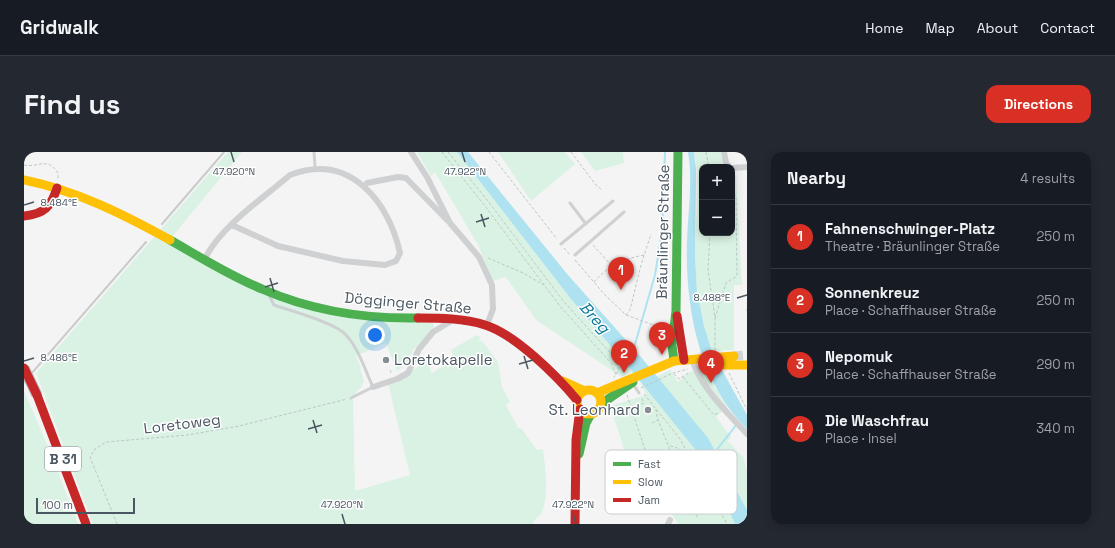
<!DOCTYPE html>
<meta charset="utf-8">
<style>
:root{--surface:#171b24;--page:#242831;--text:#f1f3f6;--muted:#9ea1a6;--line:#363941;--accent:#d93025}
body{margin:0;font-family:"Space Grotesk",sans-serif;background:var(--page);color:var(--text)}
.controls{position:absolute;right:12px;top:12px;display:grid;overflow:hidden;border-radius:8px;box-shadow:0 2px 10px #0003}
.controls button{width:36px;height:36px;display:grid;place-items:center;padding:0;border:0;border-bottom:1px solid var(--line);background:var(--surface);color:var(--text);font:20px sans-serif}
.scale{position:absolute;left:12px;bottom:10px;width:99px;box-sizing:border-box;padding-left:4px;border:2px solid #4a5661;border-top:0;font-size:11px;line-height:14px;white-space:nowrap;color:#4a5661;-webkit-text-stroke:3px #fff;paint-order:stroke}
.you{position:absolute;left:351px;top:183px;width:14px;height:14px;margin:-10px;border:3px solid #fff;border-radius:50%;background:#1a73e8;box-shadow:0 0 0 6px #1a73e833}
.badge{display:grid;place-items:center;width:26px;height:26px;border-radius:50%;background:var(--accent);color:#fff;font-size:13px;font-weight:700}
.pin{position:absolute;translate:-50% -33px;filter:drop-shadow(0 1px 2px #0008)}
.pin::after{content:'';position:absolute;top:21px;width:14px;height:12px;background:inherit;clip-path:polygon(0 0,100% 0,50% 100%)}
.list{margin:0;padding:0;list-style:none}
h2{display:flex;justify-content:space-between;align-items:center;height:52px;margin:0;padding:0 16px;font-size:17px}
h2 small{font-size:13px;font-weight:400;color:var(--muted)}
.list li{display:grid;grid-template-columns:26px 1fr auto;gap:12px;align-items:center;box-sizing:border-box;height:64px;padding:0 16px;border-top:1px solid var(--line)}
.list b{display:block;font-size:15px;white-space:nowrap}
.list p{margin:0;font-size:13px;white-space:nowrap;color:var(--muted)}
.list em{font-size:13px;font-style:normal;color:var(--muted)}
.map{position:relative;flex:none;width:723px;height:372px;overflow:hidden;border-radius:12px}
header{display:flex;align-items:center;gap:24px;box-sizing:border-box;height:56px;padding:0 20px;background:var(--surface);border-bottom:1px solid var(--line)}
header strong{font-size:19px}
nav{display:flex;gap:22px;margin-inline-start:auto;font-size:14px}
.intro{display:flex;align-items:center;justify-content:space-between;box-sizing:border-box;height:96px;padding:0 24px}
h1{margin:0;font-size:28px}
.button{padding:10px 18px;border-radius:12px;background:var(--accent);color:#fff;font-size:14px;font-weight:700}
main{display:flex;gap:24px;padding:0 24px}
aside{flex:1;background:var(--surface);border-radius:12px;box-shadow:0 2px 10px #0003}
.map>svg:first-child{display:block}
</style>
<header>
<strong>Gridwalk</strong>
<nav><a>Home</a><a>Map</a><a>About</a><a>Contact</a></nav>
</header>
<div class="intro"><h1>Find us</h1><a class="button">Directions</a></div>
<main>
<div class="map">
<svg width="723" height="372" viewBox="0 0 723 372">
<rect width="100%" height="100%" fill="#f4f4f4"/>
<path fill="#d9f2e3" d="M 204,0 L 218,0 L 143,91 L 224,134 L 360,170 L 409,171 L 410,176 L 390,197 L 383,211 L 375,218 L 373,219 L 362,191 L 332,204 L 337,215 L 336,216 L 340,230 L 337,236 L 333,239 L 329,247 L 331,339 L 386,323 L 364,231 L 403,210 L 408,221 L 430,207 L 427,198 L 453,183 L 456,185 L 455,190 L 458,189 L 474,210 L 478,235 L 486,250 L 482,253 L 494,276 L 497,276 L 513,298 L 519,297 C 521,313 525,344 518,360 C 516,365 510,366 509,372 L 69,372 L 12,221 Z
M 393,0 L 433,0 L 547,147 L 609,220 L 598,225 L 512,168 L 482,125 L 469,129 L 454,93 L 411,20 L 407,24 Z
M 474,0 L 541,0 L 551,12 L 507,49 Z
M 557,0 L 599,0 L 600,11 L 571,19 Z
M 670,0 L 697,0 L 699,15 L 678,15 L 678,81 L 708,81 L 708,24 L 712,24 L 718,133 L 710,133 L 710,198 L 687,199 C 678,168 671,136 671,103 C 671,74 677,27 670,0 Z
M 683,214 L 690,234 L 703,255 L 692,265 L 707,285 L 704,289 L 719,305 L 723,319 L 723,372 L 654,372 L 646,359 L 641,337 L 604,334 L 606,315 L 586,254 L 622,243 L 617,232 L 646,218 L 654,230 L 666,220 Z
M 0,239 L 25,297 L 54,372 L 0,372 Z"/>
<path fill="#aee2f0" d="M 433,0 L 444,0 L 544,123 L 617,205 L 684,286 L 723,358 L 723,372 L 711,372 L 689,323 L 679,307 L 607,218 L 547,147 Z
M 664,0 L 670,0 L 672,17 L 671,106 L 673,139 L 680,174 L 688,200 L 723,263 L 723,277 C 674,229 661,155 663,88 C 664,59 669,29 664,0 Z"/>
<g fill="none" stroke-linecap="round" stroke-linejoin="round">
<path stroke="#aee2f0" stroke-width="2" d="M 609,199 L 631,123 L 638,80 L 641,0
M 691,300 L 713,272"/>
<path stroke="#d2d4d7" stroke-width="9" stroke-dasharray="9 4.5" stroke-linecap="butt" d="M 710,204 L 723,203"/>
<path stroke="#bcc7c4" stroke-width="1" stroke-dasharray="3 2" stroke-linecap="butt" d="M 418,0 L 461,54 L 536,154 L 587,211 L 592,223
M 424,0 L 464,49 L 540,150 L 591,206 L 595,218 L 590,225
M 465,0 L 533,87
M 547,0 L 572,33 L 578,38
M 682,0 L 685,15
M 0,13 C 15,16 23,4 34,21 L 34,28
M 686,81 L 684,117 L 691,166 L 691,198
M 569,93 L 587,113
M 540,96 L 546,103
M 464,106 L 499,121 L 520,133
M 551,108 L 581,143 L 602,163 L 606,158 L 617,113 L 627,82
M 570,130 C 584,114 599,107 620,103
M 722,158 L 723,158
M 602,163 L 635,175
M 691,166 L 702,131 L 713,124 L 712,44 L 708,40
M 366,218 L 368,222
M 705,221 L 723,258
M 650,222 L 655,227 L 666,220
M 659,225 L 690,263 L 694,261
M 617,236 L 649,221 L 664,217
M 620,242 L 656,287 L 703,372
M 603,243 L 625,310 L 623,312 L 627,328
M 608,256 L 620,251 L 617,245
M 632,257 L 633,265 L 651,311
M 628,271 L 634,268
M 646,294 C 667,297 675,322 654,333
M 648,300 L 657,304 L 660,311 L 659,322 L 652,327
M646.5 314a3.5 3.5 0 1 1 7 0a3.5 3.5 0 1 1-7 0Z
M 608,313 L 625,310 L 647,313
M 651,318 L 653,330 L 674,366
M 93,372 L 66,305 L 71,297 L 82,290 L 164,283 L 215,274 L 323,247"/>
<path stroke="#ced0d2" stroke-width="3" d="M 290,0 L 291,14
M 546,51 L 562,72
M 537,92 L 589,49
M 551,103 L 600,60
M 245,143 L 250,153 C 267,159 312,171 322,183 C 335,197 341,218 349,235 L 327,246
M 609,232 L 615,241"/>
<path stroke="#ced0d2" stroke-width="6" d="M 387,0 L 403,25 L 426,71 L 455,105 L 468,133 L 469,157 L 463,173
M 700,0 L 702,11 L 705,15
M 708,16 L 723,15
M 343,31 L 374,25 L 382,26 L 424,69
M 180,108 C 197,74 238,47 266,23 C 326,0 365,50 376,101 L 372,109 L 361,113 L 319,109 L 254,94 L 208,73
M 668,207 C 677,236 703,260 723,282
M 349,235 L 373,227 L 384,221 L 395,197 L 409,180 L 429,168
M 644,372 L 646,368"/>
<path stroke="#4caf50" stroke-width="9" d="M 146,88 C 176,105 206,124 238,137 C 286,158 341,167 394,166
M 650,209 L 648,193 L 652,159 L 654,0
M 577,252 L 609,230
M 555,302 L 562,271 L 567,262"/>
<path stroke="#ffc107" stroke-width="9" d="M 0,28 C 53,39 99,62 146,88
M 679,207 L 700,213 L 723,213
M 539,229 L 561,239
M553 250a12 12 0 1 1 24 0a12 12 0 1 1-24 0Z
M 573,241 L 650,209 L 710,204"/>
<path stroke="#c62828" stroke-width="9" d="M 0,64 C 20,62 27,55 33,36
M 653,164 L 660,208
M 394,166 C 416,166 439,166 461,173 C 491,182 533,224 553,248
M 13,243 L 62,372
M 551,372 L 552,288 L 556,257"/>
<path stroke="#c9cacc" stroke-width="2" d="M 138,72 L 200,0
M 0,230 L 122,90"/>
<defs>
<path id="jam-bridge" d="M 0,216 L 13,243"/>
</defs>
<use href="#jam-bridge" stroke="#b9bec3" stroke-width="11" stroke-linecap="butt"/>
<use href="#jam-bridge" stroke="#c62828" stroke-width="9"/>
</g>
<path fill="none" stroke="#4a5661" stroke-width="1.5" d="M 207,0 L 210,10M 438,0 L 441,10M 0,53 L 10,50M 457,62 L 461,75M 452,70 L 465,66M 246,126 L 250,140M 241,135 L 254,131M 713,146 L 723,143M 500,204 L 504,217M 0,209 L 10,206M 495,212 L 509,208M 289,268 L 293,281M 284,277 L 298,273M 318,362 L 321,372M 549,362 L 552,372"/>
<g fill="#868d94" stroke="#fff" stroke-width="1.5">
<circle cx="362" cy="208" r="4"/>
<circle cx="624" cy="258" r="4"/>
</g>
<g text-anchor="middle" stroke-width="3" stroke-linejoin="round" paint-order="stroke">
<rect fill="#fff" stroke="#808990" stroke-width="1" x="21" y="295" width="36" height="24" rx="3"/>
<g font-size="14" font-weight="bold" fill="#4a5661">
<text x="39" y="312">B 31</text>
</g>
<g font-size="15" fill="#4a5661" stroke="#fff">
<text transform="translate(639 80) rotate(-89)" y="5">Bräunlinger Straße</text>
<text transform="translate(384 151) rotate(5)" y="5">Dögginger Straße</text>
<text transform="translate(158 272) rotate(-7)" y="5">Loretoweg</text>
</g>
<g font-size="15" fill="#4a5661" stroke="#fff" text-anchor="start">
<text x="370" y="213">Loretokapelle</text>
<text x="616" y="263" text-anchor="end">St. Leonhard</text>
</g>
<g font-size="16" font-style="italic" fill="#0c7c9b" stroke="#fff">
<text transform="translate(571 165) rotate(48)" y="6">Breg</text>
</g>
</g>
<rect x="581" y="298" width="132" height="64" rx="6" fill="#fff" stroke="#c9ccd0" stroke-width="1"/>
<rect x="589" y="310" width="18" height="4" fill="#4caf50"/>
<rect x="589" y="328" width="18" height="4" fill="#ffc107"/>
<rect x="589" y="346" width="18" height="4" fill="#c62828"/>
<g font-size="11" fill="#4a5661">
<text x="614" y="316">Fast</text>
<text x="614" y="334">Slow</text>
<text x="614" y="352">Jam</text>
</g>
<g font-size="10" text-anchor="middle" fill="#4a5661" stroke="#fff" stroke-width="3" stroke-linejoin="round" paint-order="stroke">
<text x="210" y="23">47.920°N</text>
<text x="441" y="23">47.922°N</text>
<text x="35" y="54">8.484°E</text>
<text x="688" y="149">8.488°E</text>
<text x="35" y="209">8.486°E</text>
<text x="318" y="356">47.920°N</text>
<text x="549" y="356">47.922°N</text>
</g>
</svg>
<div class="controls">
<button>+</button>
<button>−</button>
</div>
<div class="scale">100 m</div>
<div class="you"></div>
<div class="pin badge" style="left:597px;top:138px">1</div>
<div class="pin badge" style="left:600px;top:221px">2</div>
<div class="pin badge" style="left:638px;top:203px">3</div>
<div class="pin badge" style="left:687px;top:231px">4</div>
</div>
<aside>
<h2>Nearby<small>4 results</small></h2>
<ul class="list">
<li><span class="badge">1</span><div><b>Fahnenschwinger-Platz</b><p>Theatre · Bräunlinger Straße</p></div><em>250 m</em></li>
<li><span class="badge">2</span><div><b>Sonnenkreuz</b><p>Place · Schaffhauser Straße</p></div><em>250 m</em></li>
<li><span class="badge">3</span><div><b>Nepomuk</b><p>Place · Schaffhauser Straße</p></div><em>290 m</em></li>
<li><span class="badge">4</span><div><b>Die Waschfrau</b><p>Place · Insel</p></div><em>340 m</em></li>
</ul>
</aside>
</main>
